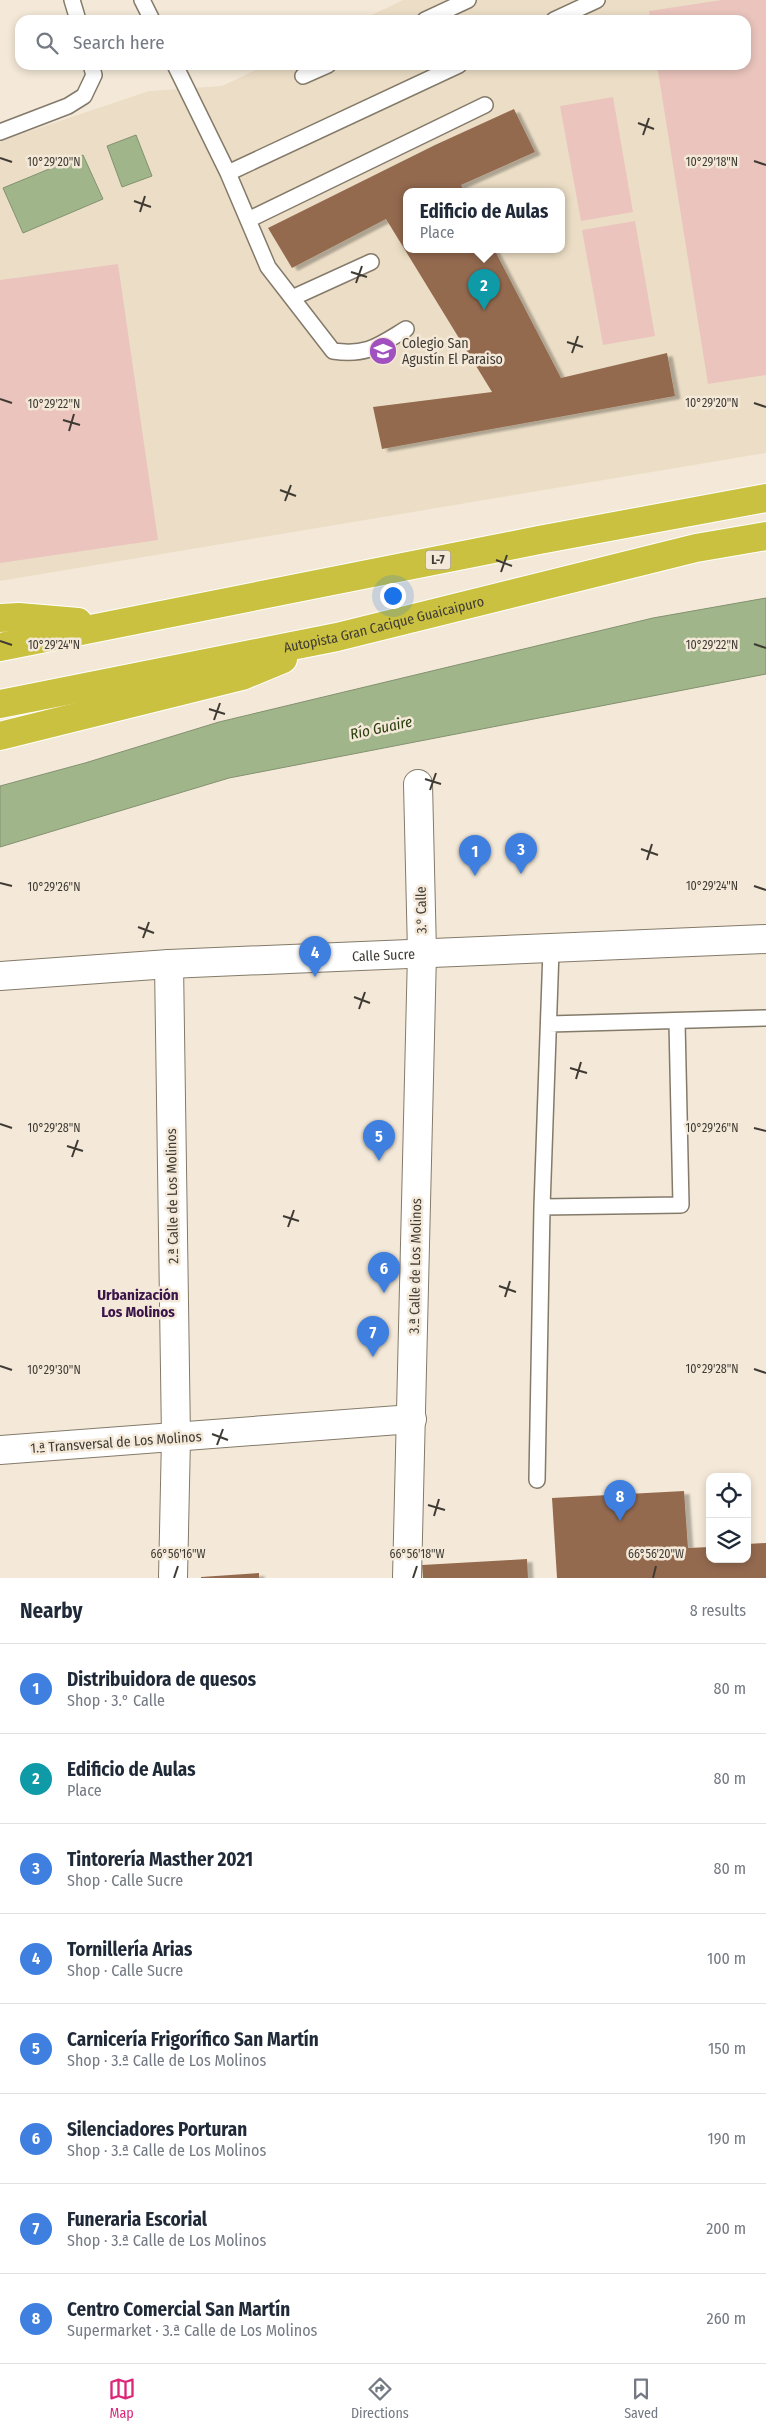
<!DOCTYPE html>
<meta charset="utf-8">
<style>
:root{--surface:#fff;--page:#f2f2f3;--text:#1f2937;--muted:#747a83;--line:#e0e1e3;--accent:#db2777}
body{margin:0;font-family:"Fira Sans Condensed",sans-serif;background:var(--page);color:var(--text)}
.controls{position:absolute;right:15px;bottom:15px;display:grid;overflow:hidden;border-radius:10px;box-shadow:0 2px 8px #0003}
.controls button{width:45px;height:45px;display:grid;place-items:center;padding:0;border:0;border-bottom:1px solid var(--line);background:var(--surface);color:var(--text);font:25px sans-serif}
.you{position:absolute;left:392px;top:595px;width:18px;height:18px;margin:-12px;border:4px solid #fff;border-radius:50%;background:#1a73e8;box-shadow:0 0 0 8px #1a73e833}
.badge{display:grid;place-items:center;width:32px;height:32px;border-radius:50%;background:var(--accent);color:#fff;font-size:16px;font-weight:700}
.pin{position:absolute;translate:-50% -41px;filter:drop-shadow(0 1px 2px #0008)}
.pin::after{content:'';position:absolute;top:26px;width:18px;height:15px;background:inherit;clip-path:polygon(0 0,100% 0,50% 100%)}
.popup{position:absolute;left:403px;top:188px;width:162px;height:65px;box-sizing:border-box;display:grid;place-content:center;border-radius:10px;background:var(--surface);filter:drop-shadow(0 1px 4px #0005);font-size:16px;white-space:nowrap;color:var(--muted)}
.popup b{font-size:19px;color:var(--text)}
.popup::after{content:'';position:absolute;left:50%;top:100%;margin-left:-10px;border:10px solid transparent;border-top-color:var(--surface)}
.list{margin:0;padding:0;list-style:none}
h2{display:flex;justify-content:space-between;align-items:center;height:65px;margin:0;padding:0 20px;font-size:21px}
h2 small{font-size:16px;font-weight:400;color:var(--muted)}
.list li{display:grid;grid-template-columns:32px 1fr auto;gap:15px;align-items:center;box-sizing:border-box;height:90px;padding:0 20px;border-top:1px solid var(--line)}
.list b{display:block;font-size:19px;white-space:nowrap}
.list p{margin:0;font-size:16px;white-space:nowrap;color:var(--muted)}
.list em{font-size:16px;font-style:normal;color:var(--muted)}
.icon{flex:none;width:28px;height:28px;fill:none;stroke:currentColor;stroke-width:2;stroke-linecap:round;stroke-linejoin:round}
.map{position:relative;flex:none;width:766px;height:1578px;overflow:hidden}
.search{position:absolute;background:var(--surface);box-shadow:0 2px 8px #0003;left:15px;right:15px;top:15px;height:55px;display:flex;align-items:center;gap:12px;box-sizing:border-box;padding:0 18px;border-radius:15px;color:var(--muted);font-size:19px}
.sheet{height:785px;background:var(--surface)}
nav{display:flex;justify-content:space-around;align-items:center;box-sizing:border-box;height:70px;border-top:1px solid var(--line);background:var(--surface);font-size:14px;color:var(--muted)}
nav a{display:grid;justify-items:center;gap:2px}
nav .on{color:var(--accent)}
.map>svg:first-child{display:block}
</style>
<div class="map">
<svg width="766" height="1578" viewBox="0 0 766 1578">
<defs>
<filter id="shadow"><feDropShadow dx="5.5" dy="3" stdDeviation="1" flood-color="#0004"/></filter>
</defs>
<rect width="100%" height="100%" fill="#f4e9d8"/>
<path fill="#ecdec6" fill-rule="evenodd" d="M 403,0 L 766,0 L 766,453 L 0,581 L 0,141 L 149,91 L 222,86 L 266,65 L 746,65 L 746,20 L 361,20 ZM 406,191 L 562,191 L 562,249 L 406,249 Z"/>
<path fill="#eac4bd" d="M 722,0 L 766,0 L 766,375 L 708,384 L 657,65 L 746,65 L 746,20 L 650,20 L 649,11 Z
M 613,97 L 633,212 L 581,221 L 560,106 Z
M 635,221 L 655,336 L 603,345 L 582,230 Z
M 118,264 L 158,540 L 0,563 L 0,280 Z"/>
<path fill="#a0b68a" stroke="#839170" d="M 136,135 L 152,176 L 122,187 L 107,146 Z
M 83,155 L 103,199 L 23,233 L 3,188 Z
M 766,598 L 766,674 L 229,778 L 0,847 L 0,786 L 85,763 L 219,722 L 653,618 Z"/>
<path fill="#946b4f" filter="url(#shadow)" d="M 514,109 L 535,152 L 461,185 L 464,191 L 406,191 L 406,249 L 494,249 L 561,378 L 667,353 L 675,396 L 382,449 L 373,407 L 492,392 L 386,219 L 292,268 L 268,228 L 435,145 Z
M 684,1491 L 688,1548 L 710,1547 L 710,1559 L 747,1559 L 747,1544 L 766,1543 L 766,1578 L 557,1578 L 552,1498 Z
M 527,1559 L 528,1578 L 423,1578 L 422,1565 Z
M 259,1573 L 259,1578 L 201,1578 L 201,1577 Z"/>
<g fill="none" stroke-linecap="round" stroke-linejoin="round">
<defs>
<path id="service" d="M 72,0 L 78,20
M 142,0 L 152,20
M 425,20 L 468,0
M 554,20 L 597,0
M 175,65 L 228,173 L 459,65
M 303,76 L 328,65
M 0,132 L 68,106 L 84,96 L 94,75 L 91,65
M 228,173 L 268,267 L 292,298 L 371,262
M 248,220 L 485,105
M 292,298 L 333,351 C 367,356 378,346 406,329
M 549,1024 L 766,1018
M 542,1207 L 681,1205 L 677,1022
M 537,1480 L 542,1207 L 551,950"/>
<g id="minor">
<path d="M 169,964 L 176,1438 L 173,1578"/>
<path id="s1" d="M 0,976 L 169,964 L 766,939"/>
<path d="M 0,1450 L 412,1419"/>
<path d="M 407,1578 L 422,953 L 418,784"/>
</g>
<g id="motorway">
<path d="M 0,618 L 19,617 L 78,622"/>
<path d="M 0,647 L 539,540 L 766,498"/>
<path id="s2" d="M 0,704 L 337,637 L 696,548 L 766,536"/>
<path d="M 0,736 L 242,676 L 283,659"/>
</g>
</defs>
<use href="#service" stroke="#847a6a" stroke-width="18"/>
<use href="#minor" stroke="#847a6a" stroke-width="30"/>
<use href="#motorway" stroke="#fff" stroke-width="30"/>
<use href="#service" stroke="#fff" stroke-width="15"/>
<use href="#minor" stroke="#fff" stroke-width="28"/>
<use href="#motorway" stroke="#cbc141" stroke-width="28"/>
</g>
<path fill="none" stroke="#3f3b34" stroke-width="2" d="M 638,123 L 654,129M 643,135 L 649,118M 0,158 L 12,162M 754,161 L 766,165M 134,201 L 151,207M 140,212 L 145,196M 351,272 L 367,277M 356,283 L 362,266M 567,342 L 583,347M 572,353 L 578,336M 0,399 L 12,403M 754,403 L 766,407M 63,420 L 80,425M 69,431 L 74,414M 280,490 L 296,496M 285,501 L 291,485M 496,560 L 512,566M 501,572 L 507,555M 0,641 L 12,645M 754,644 L 766,648M 209,709 L 225,714M 214,720 L 220,703M 425,779 L 441,784M 430,790 L 436,773M 641,849 L 658,855M 647,860 L 652,844M 0,883 L 12,886M 754,886 L 766,890M 138,927 L 154,933M 143,938 L 149,922M 354,997 L 370,1003M 359,1009 L 365,992M 570,1068 L 587,1073M 576,1079 L 581,1062M 0,1124 L 12,1128M 754,1128 L 766,1131M 67,1146 L 83,1151M 72,1157 L 78,1140M 283,1216 L 299,1221M 288,1227 L 294,1210M 499,1286 L 516,1292M 505,1297 L 510,1281M 0,1366 L 12,1370M 754,1369 L 766,1373M 212,1434 L 228,1440M 217,1445 L 223,1429M 428,1505 L 445,1510M 434,1516 L 439,1499M 174,1578 L 178,1566M 413,1578 L 417,1566M 653,1578 L 656,1566"/>
<defs>
<symbol id="school-disc" viewBox="-11 -11 22 22"><circle r="9.5" fill="#a150c0" stroke="#f4e9d8"/><path d="M0-5L7-2L0 1L-7-2ZM-4 1L0 2.5L4 1V4Q0 6-4 4Z" fill="#fff"/></symbol>
</defs>
<g fill-rule="evenodd">
<use href="#school-disc" x="367" y="335" width="32" height="32"/>
</g>
<g text-anchor="middle" stroke-width="5" stroke-linejoin="round" paint-order="stroke">
<rect fill="#f4e9d8" stroke="#756f65" stroke-width="1" x="425.5" y="550.5" width="25" height="19" rx="4"/>
<g font-size="12" font-weight="bold" fill="#3f3b34">
<text x="438" y="564">L-7</text>
</g>
<g font-size="14" fill="#3f3b34" stroke="#f4e9d8" text-anchor="start">
<text x="402" y="348">Colegio San<tspan x="402" dy="16">Agustín El Paraiso</tspan></text>
</g>
<g font-size="14" fill="#3f3b34" stroke="#f4e9d8">
<text dy="5" stroke="none"><textPath href="#s2" startOffset="392">Autopista Gran Cacique Guaicaipuro</textPath></text>
<text transform="translate(421 910) rotate(-91)" y="5">3.° Calle</text>
<text dy="5" stroke="none"><textPath href="#s1" startOffset="384">Calle Sucre</textPath></text>
<text transform="translate(172 1196) rotate(-91)" y="5">2.ª Calle de Los Molinos</text>
<text transform="translate(415 1266) rotate(-89)" y="5">3.ª Calle de Los Molinos</text>
<text transform="translate(116 1442) rotate(-4)" y="5">1.ª Transversal de Los Molinos</text>
</g>
<g font-size="15" font-style="italic" fill="#283d0b" stroke="#f4e9d8">
<text transform="translate(381 728) rotate(-12)" y="5">Río Guaire</text>
</g>
<g font-size="15" font-weight="bold" fill="#3b144a" stroke="#f4e9d8">
<text x="138" y="1300">Urbanización<tspan x="138" dy="17">Los Molinos</tspan></text>
</g>
</g>
<g font-size="12" text-anchor="middle" fill="#3f3b34" stroke="#f4e9d8" stroke-width="5" stroke-linejoin="round" paint-order="stroke">
<text x="712" y="166">10°29'18"N</text>
<text x="54" y="166">10°29'20"N</text>
<text x="712" y="407">10°29'20"N</text>
<text x="54" y="408">10°29'22"N</text>
<text x="712" y="649">10°29'22"N</text>
<text x="54" y="649">10°29'24"N</text>
<text x="712" y="890">10°29'24"N</text>
<text x="54" y="891">10°29'26"N</text>
<text x="712" y="1132">10°29'26"N</text>
<text x="54" y="1132">10°29'28"N</text>
<text x="712" y="1373">10°29'28"N</text>
<text x="54" y="1374">10°29'30"N</text>
<text x="178" y="1558">66°56'16"W</text>
<text x="417" y="1558">66°56'18"W</text>
<text x="656" y="1558">66°56'20"W</text>
</g>
</svg>
<div class="controls">
<button><svg class="icon" aria-label="locate" viewBox="0 0 24 24"><circle cx="12" cy="12" r="6"/><path d="M12 2v4M12 18v4M2 12h4M18 12h4"/></svg></button>
<button><svg class="icon" aria-label="layers" viewBox="0 0 24 24"><path d="M12 4l9 5-9 5-9-5zM3 14l9 5 9-5"/></svg></button>
</div>
<div class="you"></div>
<div class="pin badge" style="left:475px;top:876px;background:#3f7fe0">1</div>
<div class="pin badge" style="left:484px;top:310px;background:#0f9aa8">2</div>
<div class="popup"><b>Edificio de Aulas</b>Place</div>
<div class="pin badge" style="left:521px;top:874px;background:#3f7fe0">3</div>
<div class="pin badge" style="left:315px;top:977px;background:#3f7fe0">4</div>
<div class="pin badge" style="left:379px;top:1161px;background:#3f7fe0">5</div>
<div class="pin badge" style="left:384px;top:1293px;background:#3f7fe0">6</div>
<div class="pin badge" style="left:373px;top:1357px;background:#3f7fe0">7</div>
<div class="pin badge" style="left:620px;top:1521px;background:#3f7fe0">8</div>
<div class="search"><svg class="icon" aria-label="search" viewBox="0 0 24 24"><circle cx="10" cy="10" r="6"/><path d="M15 15l6 6"/></svg>Search here</div>
</div>
<section class="sheet">
<h2>Nearby<small>8 results</small></h2>
<ul class="list">
<li><span class="badge" style="background:#3f7fe0">1</span><div><b>Distribuidora de quesos</b><p>Shop · 3.° Calle</p></div><em>80 m</em></li>
<li><span class="badge" style="background:#0f9aa8">2</span><div><b>Edificio de Aulas</b><p>Place</p></div><em>80 m</em></li>
<li><span class="badge" style="background:#3f7fe0">3</span><div><b>Tintorería Masther 2021</b><p>Shop · Calle Sucre</p></div><em>80 m</em></li>
<li><span class="badge" style="background:#3f7fe0">4</span><div><b>Tornillería Arias</b><p>Shop · Calle Sucre</p></div><em>100 m</em></li>
<li><span class="badge" style="background:#3f7fe0">5</span><div><b>Carnicería Frigorífico San Martín</b><p>Shop · 3.ª Calle de Los Molinos</p></div><em>150 m</em></li>
<li><span class="badge" style="background:#3f7fe0">6</span><div><b>Silenciadores Porturan</b><p>Shop · 3.ª Calle de Los Molinos</p></div><em>190 m</em></li>
<li><span class="badge" style="background:#3f7fe0">7</span><div><b>Funeraria Escorial</b><p>Shop · 3.ª Calle de Los Molinos</p></div><em>200 m</em></li>
<li><span class="badge" style="background:#3f7fe0">8</span><div><b>Centro Comercial San Martín</b><p>Supermarket · 3.ª Calle de Los Molinos</p></div><em>260 m</em></li>
</ul>
</section>
<nav>
<a class="on"><svg class="icon" aria-label="map" viewBox="0 0 24 24"><path d="M3 6l6-2 6 2 6-2v14l-6 2-6-2-6 2zM9 4v14M15 6v14"/></svg>Map</a>
<a><svg class="icon" aria-label="directions" viewBox="0 0 24 24"><path d="M12 3l9 9-9 9-9-9zM9 14v-3h6M13 9l2 2-2 2"/></svg>Directions</a>
<a><svg class="icon" aria-label="saved" viewBox="0 0 24 24"><path d="M7 4h10v16l-5-4-5 4z"/></svg>Saved</a>
</nav>
